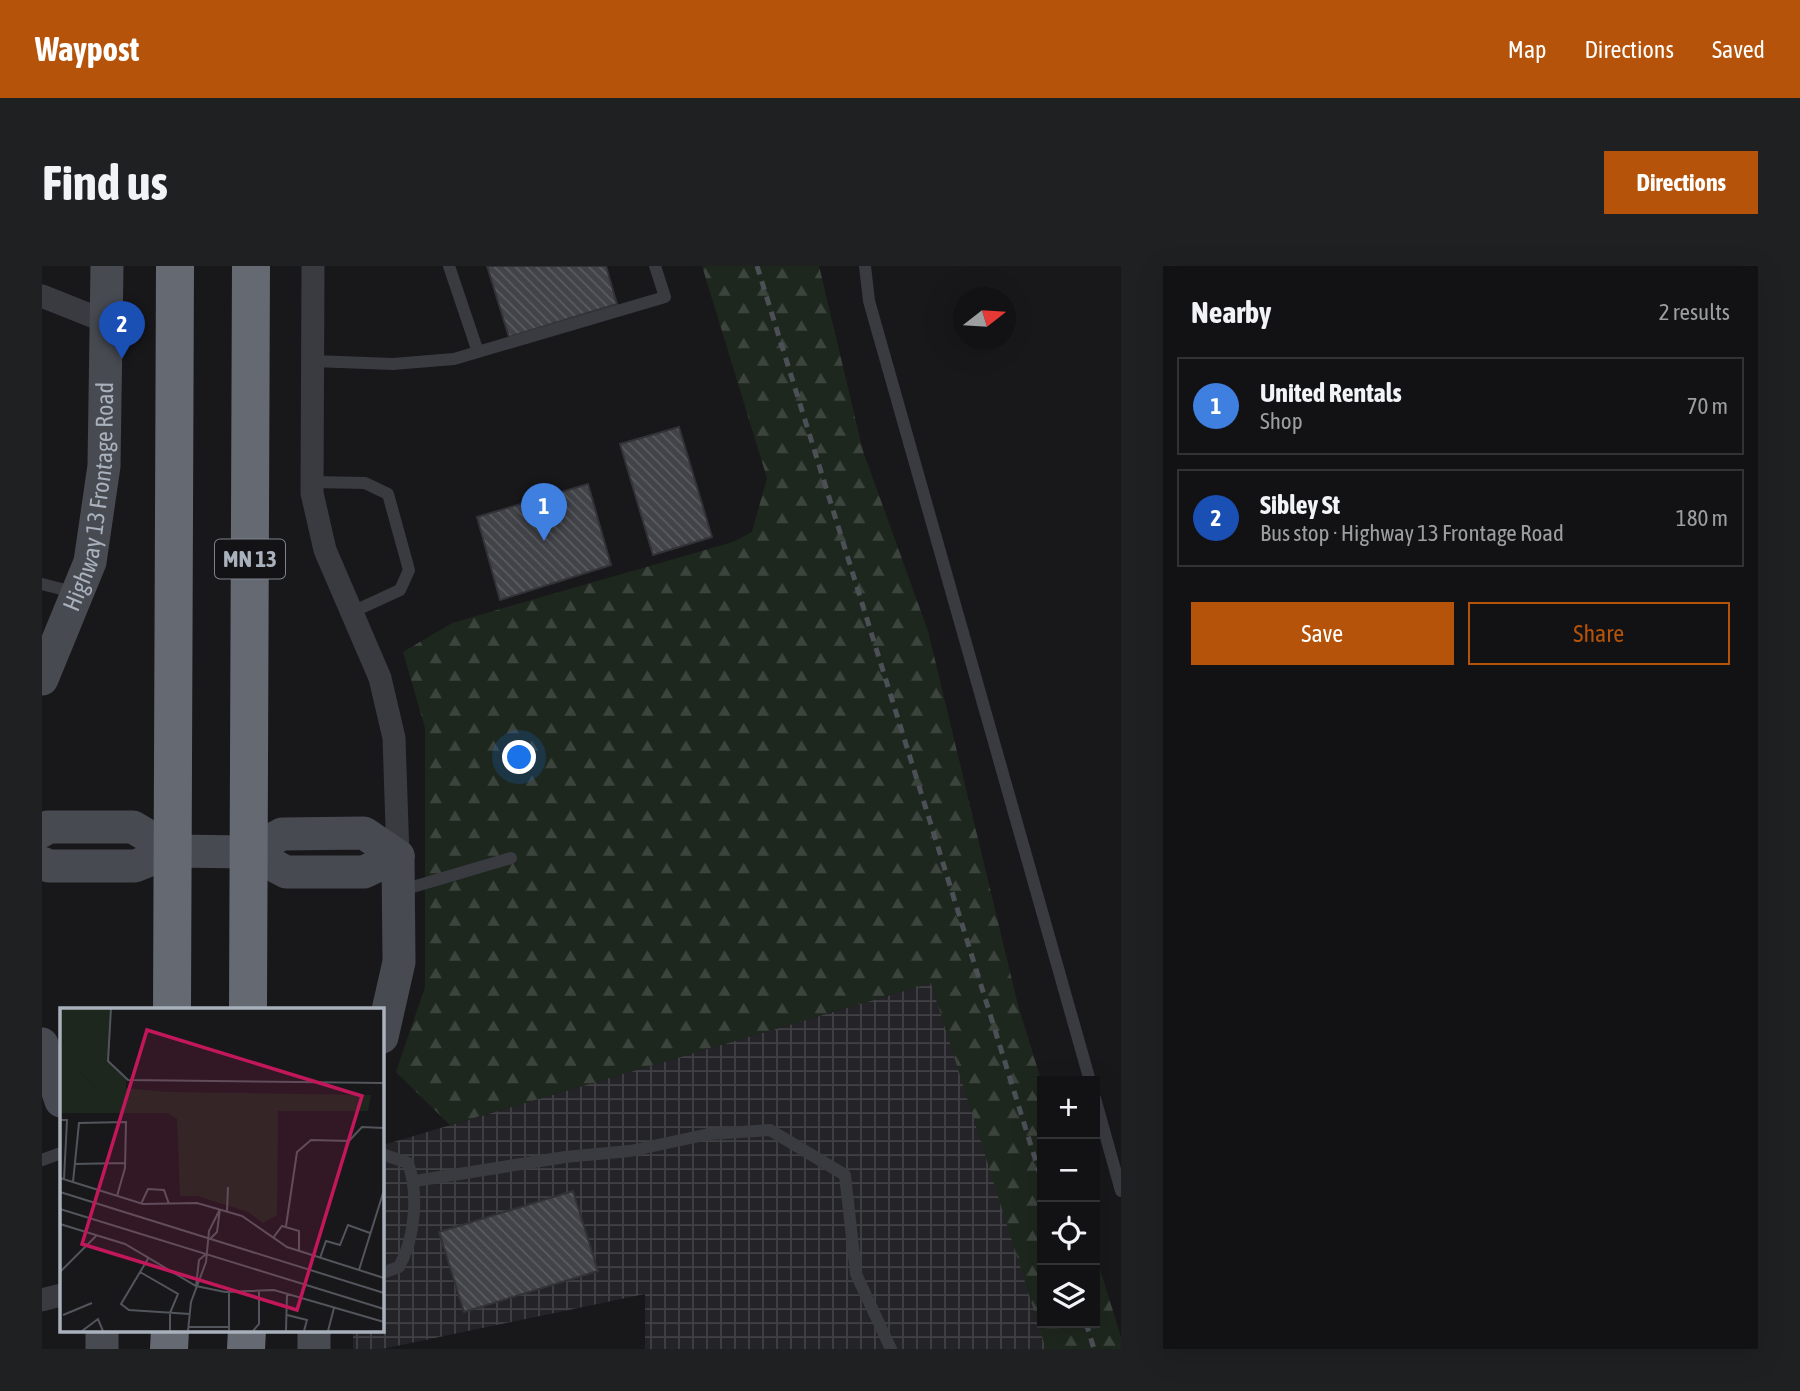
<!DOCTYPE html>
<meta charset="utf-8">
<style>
:root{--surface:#121214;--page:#1f2022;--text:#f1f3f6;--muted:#9c9ea0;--line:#313234;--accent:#b45309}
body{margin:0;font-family:"Asap Condensed",sans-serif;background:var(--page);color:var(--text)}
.controls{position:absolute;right:21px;bottom:21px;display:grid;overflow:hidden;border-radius:0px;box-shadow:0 7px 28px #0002}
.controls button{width:63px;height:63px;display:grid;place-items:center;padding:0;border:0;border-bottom:2px solid var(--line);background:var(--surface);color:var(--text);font:35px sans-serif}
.compass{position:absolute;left:911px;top:21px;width:63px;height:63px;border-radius:50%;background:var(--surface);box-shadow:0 7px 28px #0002;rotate:73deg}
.you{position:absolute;left:478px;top:492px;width:24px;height:24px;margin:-18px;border:5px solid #fff;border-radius:50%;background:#1a73e8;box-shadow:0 0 0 10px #1a73e833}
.badge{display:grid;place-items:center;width:46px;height:46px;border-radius:50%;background:var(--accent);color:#fff;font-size:23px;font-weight:700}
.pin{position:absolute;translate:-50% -58px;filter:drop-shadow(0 2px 4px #0008)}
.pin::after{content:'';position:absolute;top:37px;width:24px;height:21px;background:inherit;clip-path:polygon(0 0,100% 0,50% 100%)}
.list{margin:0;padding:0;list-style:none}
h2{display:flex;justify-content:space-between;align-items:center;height:91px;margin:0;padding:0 28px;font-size:30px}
h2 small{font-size:23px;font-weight:400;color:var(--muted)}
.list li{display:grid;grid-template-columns:46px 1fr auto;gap:21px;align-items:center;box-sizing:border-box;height:98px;margin:0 14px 14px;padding:0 14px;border:2px solid var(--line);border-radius:0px}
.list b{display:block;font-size:26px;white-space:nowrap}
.list p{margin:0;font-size:23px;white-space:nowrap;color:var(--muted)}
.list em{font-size:23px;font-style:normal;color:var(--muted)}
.actions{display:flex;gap:14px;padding:21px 28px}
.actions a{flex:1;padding:16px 0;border:2px solid var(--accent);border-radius:0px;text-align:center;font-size:24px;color:var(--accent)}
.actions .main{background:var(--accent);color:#fff}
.icon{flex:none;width:38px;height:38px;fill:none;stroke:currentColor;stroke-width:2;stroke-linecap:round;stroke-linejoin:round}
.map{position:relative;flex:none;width:1079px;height:1083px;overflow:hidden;border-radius:0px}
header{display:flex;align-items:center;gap:42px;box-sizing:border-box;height:98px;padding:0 35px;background:var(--accent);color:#fff}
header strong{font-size:33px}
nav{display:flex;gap:38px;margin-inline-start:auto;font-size:24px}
.intro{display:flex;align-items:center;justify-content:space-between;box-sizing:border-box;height:168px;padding:0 42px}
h1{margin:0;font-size:49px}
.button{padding:18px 32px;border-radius:0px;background:var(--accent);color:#fff;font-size:24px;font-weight:700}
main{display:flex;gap:42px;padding:0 42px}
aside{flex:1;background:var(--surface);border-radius:0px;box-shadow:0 7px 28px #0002}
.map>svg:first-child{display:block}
</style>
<header>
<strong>Waypost</strong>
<nav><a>Map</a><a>Directions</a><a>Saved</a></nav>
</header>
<div class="intro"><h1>Find us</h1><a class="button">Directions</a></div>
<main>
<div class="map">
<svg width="1079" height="1083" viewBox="0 0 1079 1083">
<defs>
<pattern id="industrial-grid" width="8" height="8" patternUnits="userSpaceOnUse" patternTransform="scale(1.75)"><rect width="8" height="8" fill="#242428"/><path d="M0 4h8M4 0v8" fill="none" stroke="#414145"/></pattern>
<pattern id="forest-firs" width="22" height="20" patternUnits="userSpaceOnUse" patternTransform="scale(1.75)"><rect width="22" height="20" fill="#1e271e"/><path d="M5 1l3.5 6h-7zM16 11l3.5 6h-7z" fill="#3c443d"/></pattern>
<pattern id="building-back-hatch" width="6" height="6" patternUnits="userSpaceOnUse" patternTransform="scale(1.75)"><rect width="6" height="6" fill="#424348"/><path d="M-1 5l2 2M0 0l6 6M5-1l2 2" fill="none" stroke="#5a5c60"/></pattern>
</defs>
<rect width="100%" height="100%" fill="#18181b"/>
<path fill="url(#industrial-grid)" d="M 889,717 L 1005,1083 L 603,1083 L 603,1028 L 340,1083 L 311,1083 L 311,1064 L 340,1064 L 341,879 Z"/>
<path fill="url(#forest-firs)" d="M 660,0 L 777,0 L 821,185 L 886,365 L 976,739 L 1000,817 L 1000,1057 L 1053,1057 L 1053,987 L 1079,1071 L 1079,1083 L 1004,1083 L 889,717 L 408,859 L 354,806 L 383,721 L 383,462 L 361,386 L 410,357 L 691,276 L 710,266 L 725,212 Z"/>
<path fill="url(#building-back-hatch)" stroke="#323237" stroke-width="2" d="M 445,0 L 564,0 L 575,38 L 467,71 Z
M 637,161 L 670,271 L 611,289 L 578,178 Z
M 546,218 L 569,299 L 458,334 L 435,251 Z
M 531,925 L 556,1005 L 422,1046 L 397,966 Z"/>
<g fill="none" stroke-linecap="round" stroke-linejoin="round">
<path stroke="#393b40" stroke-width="12" d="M 407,0 L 436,86
M 823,0 L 827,35 L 1048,815
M 271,95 L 351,98 L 412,93 L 623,31 L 613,0
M 270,216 L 323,217 L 346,228 L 367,304 L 358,324 L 308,347
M 0,318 L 35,327
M 357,625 L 469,592
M 1053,832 L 1079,925
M 340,888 L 366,897 C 377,928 373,972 357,1001 L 340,1007
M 0,894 L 19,887
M 373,915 L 523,891 L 588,885 L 667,868 L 728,864 L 803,909 L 814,1008 L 849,1083"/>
<path stroke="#393b40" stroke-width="23" d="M 271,0 L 270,227 L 283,284 L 338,412 L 352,472 L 356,590
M 0,30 L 65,56
M 0,1034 L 19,1029"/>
<g stroke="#474a51" stroke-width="33">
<path id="s1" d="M 0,413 L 48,296 L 62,200 L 65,0"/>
<path d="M 0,565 L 6,561 L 91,561 L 131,585"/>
<path d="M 207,586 L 240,568 L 322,567 L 356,590"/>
<path d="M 0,597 L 7,600 L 93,600 L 131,585 L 207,586 L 244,606 L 322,606 L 356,590"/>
<path d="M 340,771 L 357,696 L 356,590"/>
<path d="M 0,778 L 19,835"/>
<path d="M 60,1064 L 60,1083"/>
<path d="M 272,1083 L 272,1064"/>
</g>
<path stroke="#646972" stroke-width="38" d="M 130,744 L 133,0
M 206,744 L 209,0
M 127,1083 L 128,1064
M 204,1083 L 205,1064"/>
<path stroke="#4c4f55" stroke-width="5" stroke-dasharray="9 7" stroke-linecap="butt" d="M 715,0 L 1000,915
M 1044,1057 L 1052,1083"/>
</g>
<g text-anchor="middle" stroke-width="6" stroke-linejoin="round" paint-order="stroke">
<rect fill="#131316" stroke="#7c828a" stroke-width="2" x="173" y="273.5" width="70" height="39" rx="5"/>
<g font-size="23" font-weight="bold" fill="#a9b1bc">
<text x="208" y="301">MN 13</text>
</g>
<g font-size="24" fill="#a9b1bc" stroke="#131316">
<text dy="8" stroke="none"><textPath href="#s1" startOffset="191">Highway 13 Frontage Road</textPath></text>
</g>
</g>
<g transform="translate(18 742)">
<rect width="324" height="324" fill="#18181b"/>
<path d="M 20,0 L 51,0 L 48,53 L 66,71 L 66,82 L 32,77 L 20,64 Z" fill="#1e271e"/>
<path d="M 0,0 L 20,0 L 20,64 L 32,77 L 108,84 L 311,87 L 308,103 L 218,103 L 217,207 L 203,215 L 188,204 L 137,188 L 120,188 L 117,111 L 108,105 L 0,105 Z" fill="#1e271e"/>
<path fill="none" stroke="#52555b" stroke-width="2" d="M 51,0 L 48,53 L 68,72 L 324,75M 0,112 L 7,112 L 4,171M 14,156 L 65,155M 0,170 L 83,196 L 137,195 L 182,208 L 227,239 L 324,270M 13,174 L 19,115 L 66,114 L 65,160 L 57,188M 0,184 L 324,285M 81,196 L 88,181 L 104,182 L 109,196M 0,201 L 324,301M 167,203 L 168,179M 0,216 L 65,236 L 136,278 L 165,284 L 214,282 L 324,314M 226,218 L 237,144 L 251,132 L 289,133 L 302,119 L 324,120M 213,230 L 222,218 L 239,223 L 239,243M 150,231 L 157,224 L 160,201M 89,249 L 61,296 L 69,302 L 130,306M 260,250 L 266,233 L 280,237 L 288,217 L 310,225M 299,262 L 324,182M 0,264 L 37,227M 80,264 L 118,286 L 110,305 L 110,323M 136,278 L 139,252 L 146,246M 169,284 L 169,322M 3,307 L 32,295M 227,307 L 247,312 L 244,323M 128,319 L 169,319M 22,323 L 38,311 L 43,323M 128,323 L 131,294 L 146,254 L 149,223 L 160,201M 193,323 L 199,316 L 199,283M 226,323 L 227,286M 268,323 L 274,300"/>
<path fill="#c2185b" fill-opacity="0.15" stroke="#c2185b" stroke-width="3.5" d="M 87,22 L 302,88 L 237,302 L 22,236 Z"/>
<rect width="324" height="324" fill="none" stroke="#a9b1bc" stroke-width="3.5"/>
</g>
</svg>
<div class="controls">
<button>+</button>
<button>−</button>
<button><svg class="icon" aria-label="locate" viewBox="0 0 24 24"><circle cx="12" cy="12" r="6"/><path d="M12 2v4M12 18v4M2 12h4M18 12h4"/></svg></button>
<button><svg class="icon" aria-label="layers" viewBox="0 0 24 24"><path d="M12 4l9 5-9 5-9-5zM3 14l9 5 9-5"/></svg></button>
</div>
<svg class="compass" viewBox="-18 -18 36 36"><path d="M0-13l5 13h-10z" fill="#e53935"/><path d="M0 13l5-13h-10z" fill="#9c9ea0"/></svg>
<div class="you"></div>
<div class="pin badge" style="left:502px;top:275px;background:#3f7fe0">1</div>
<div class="pin badge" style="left:80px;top:93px;background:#1a4fb4">2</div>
</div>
<aside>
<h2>Nearby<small>2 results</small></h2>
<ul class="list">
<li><span class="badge" style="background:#3f7fe0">1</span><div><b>United Rentals</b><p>Shop</p></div><em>70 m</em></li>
<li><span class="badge" style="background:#1a4fb4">2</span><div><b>Sibley St</b><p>Bus stop · Highway 13 Frontage Road</p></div><em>180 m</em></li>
</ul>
<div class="actions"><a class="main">Save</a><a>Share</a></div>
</aside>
</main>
